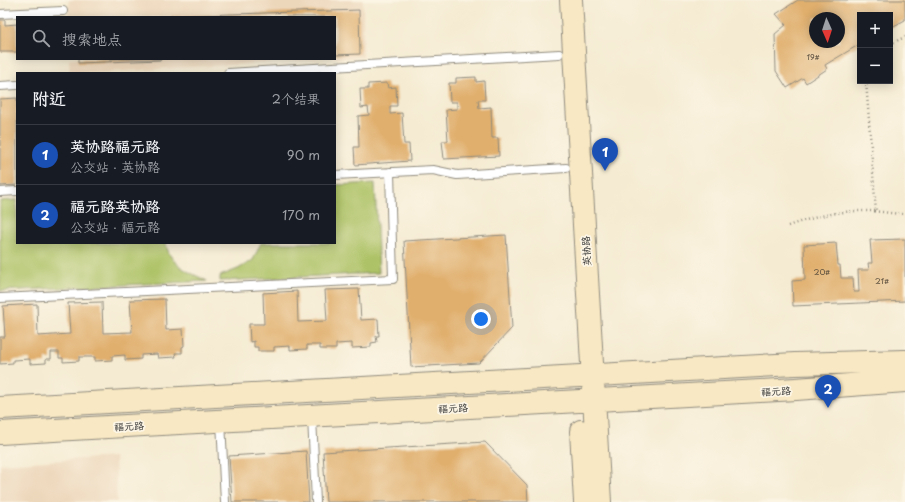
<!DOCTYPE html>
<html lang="zh">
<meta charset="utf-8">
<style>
:root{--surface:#171b24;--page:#242831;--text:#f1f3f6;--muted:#9ea1a6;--line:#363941;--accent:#d690ce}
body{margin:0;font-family:"Playpen Sans","LXGW WenKai TC",sans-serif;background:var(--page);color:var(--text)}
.controls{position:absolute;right:12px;top:12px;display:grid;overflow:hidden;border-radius:0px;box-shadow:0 2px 10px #0003}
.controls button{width:36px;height:36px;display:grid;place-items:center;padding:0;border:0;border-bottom:1px solid var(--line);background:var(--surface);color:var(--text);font:20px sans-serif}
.compass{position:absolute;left:809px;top:12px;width:36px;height:36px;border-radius:50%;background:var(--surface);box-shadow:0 2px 10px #0003;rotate:177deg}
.you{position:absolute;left:481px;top:319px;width:14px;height:14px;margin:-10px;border:3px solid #fff;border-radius:50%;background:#1a73e8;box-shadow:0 0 0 6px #1a73e833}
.badge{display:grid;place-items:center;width:26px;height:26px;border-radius:50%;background:var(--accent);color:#fff;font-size:13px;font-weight:700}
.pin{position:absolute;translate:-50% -33px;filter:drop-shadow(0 1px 2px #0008)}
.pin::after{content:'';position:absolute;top:21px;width:14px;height:12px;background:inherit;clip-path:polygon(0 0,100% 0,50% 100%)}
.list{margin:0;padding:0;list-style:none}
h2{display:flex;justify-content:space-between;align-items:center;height:52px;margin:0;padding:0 16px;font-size:17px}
h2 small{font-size:13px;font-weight:400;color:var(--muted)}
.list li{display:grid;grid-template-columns:26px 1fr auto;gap:12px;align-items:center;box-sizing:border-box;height:60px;padding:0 16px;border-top:1px solid var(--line)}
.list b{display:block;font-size:15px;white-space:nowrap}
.list p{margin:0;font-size:13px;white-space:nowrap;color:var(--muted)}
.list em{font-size:13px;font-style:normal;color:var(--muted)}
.icon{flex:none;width:22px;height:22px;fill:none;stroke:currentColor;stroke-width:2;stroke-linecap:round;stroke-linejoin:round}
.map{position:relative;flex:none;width:905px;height:502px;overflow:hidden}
.search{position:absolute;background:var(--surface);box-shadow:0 2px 10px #0003;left:16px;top:16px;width:320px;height:44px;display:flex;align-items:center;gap:10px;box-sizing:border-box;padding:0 14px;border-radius:0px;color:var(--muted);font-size:15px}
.panel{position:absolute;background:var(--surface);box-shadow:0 2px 10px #0003;left:16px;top:72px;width:320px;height:172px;border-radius:0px}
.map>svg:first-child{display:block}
</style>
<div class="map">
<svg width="905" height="502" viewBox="0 0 905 502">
<rect width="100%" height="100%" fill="#fcf5e5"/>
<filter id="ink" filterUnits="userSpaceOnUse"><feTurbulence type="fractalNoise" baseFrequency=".025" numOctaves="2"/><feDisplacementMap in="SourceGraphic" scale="8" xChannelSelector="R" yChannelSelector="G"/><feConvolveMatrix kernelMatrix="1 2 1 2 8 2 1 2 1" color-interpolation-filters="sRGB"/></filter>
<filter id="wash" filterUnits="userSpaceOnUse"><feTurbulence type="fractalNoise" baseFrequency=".012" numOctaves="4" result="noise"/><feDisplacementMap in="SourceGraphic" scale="16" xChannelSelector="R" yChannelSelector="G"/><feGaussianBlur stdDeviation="0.9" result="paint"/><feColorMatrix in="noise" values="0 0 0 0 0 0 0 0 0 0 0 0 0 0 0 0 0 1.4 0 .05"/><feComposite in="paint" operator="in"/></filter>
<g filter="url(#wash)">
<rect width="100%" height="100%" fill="#f5ebd2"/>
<path fill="#edd7bb" d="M 69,0 L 363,0 L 363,57 L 90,73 L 70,73 L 69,59 L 335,59 L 335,17 L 68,17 Z
M 115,457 L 117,502 L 0,502 L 0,464 Z"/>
<path fill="#adc266" stroke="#6c7648" d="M 375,183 L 379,273 L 220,281 L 220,276 L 238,269 L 253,260 L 261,243 L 335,243 L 335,185 Z
M 17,200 L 17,243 L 166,243 C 169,265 189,272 207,281 L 0,291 L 0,201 Z"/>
<g id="blocks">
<path fill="#e0af6d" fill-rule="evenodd" d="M 798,0 L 905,0 L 905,20 L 890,28 L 890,15 L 860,15 L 860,44 L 825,65 L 827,69 L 806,83 L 803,78 L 787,88 L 776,71 L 775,34 L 786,25 L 776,14 ZM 815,18 L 839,18 L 839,42 L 815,42 Z
M 359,10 L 360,54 L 335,55 L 335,17 L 171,17 L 171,16 Z
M 0,20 L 5,20 L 5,25 L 17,24 L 17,52 L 0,52 Z
M 78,59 L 161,59 L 161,60 L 78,63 Z
M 476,77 L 476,82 L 484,81 L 485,100 L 478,100 L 479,108 L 491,107 L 492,138 L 498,138 L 499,156 L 444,159 L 442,141 L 448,141 L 446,110 L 457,109 L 457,102 L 450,102 L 449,83 L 456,83 L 456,78 Z
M 387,83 L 388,88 L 396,87 L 397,106 L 390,106 L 390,114 L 402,113 L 404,144 L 409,144 L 410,161 L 355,165 L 354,147 L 359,147 L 358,116 L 369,115 L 368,107 L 361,108 L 360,89 L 368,89 L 368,84 Z
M 17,98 L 17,185 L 0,186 L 0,99 Z
M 506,235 L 512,328 L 479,363 L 411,367 L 404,241 Z
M 905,239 L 905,301 L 793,306 L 792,281 L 805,280 L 804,245 L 836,243 L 838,265 L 840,265 L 841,278 L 853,278 L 854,292 L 859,292 L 858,270 L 869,270 L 868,263 L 872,263 L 870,240 Z
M 359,289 L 361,320 L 378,319 L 379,336 L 376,336 L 377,342 L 371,343 L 371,347 L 352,348 L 352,343 L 336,344 L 336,349 L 320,349 L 320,345 L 307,345 L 307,349 L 290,350 L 290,346 L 274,347 L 274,351 L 258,351 L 258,347 L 254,347 L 254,341 L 250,342 L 249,324 L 264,324 L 263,293 L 297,291 L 298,322 L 327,321 L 325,290 Z
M 165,299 L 166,330 L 183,329 L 184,346 L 182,347 L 182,353 L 175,353 L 176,357 L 158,358 L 157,354 L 141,355 L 141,359 L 125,360 L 125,355 L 112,356 L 112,360 L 95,361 L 95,357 L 79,357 L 79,361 L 63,362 L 63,358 L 59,358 L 59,352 L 51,352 L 51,359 L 46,359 L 46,363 L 30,364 L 30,359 L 13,360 L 13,363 L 0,364 L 0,337 L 5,337 L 3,306 L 37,304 L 38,336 L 70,334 L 68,303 L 102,302 L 103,333 L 132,332 L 130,300 Z
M 485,442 L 527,485 L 528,502 L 326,502 L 323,452 Z
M 306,451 L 309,502 L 232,502 L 229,456 Z"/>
</g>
</g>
<g filter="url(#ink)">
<use href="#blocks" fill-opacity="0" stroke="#908b7e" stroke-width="1"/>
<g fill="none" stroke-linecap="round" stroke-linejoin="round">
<defs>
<path id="lane" d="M 0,14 L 63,11
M 228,73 L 559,54
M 0,86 L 17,85
M 335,175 L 433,170 L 457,175 L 566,168
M 0,192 L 17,191
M 0,298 L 393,279 L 390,172
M 312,417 L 316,502
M 221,421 L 225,502"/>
<path id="secondary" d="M 571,0 L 600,502
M 0,408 L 795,364 L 905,361
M 581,431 L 585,502
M 0,433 L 796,389 L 905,381"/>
</defs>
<use href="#lane" stroke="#908b7e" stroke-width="10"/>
<use href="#secondary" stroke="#908b7e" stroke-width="24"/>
<path stroke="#908b7e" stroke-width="2.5" stroke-dasharray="1 3" stroke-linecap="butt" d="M 890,44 L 905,37
M 866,81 L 876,212
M 788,226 C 813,217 841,210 868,211 C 880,211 893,214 905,214"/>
<use href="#lane" stroke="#fff" stroke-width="8"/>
<use href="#secondary" stroke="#f8e8c3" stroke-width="22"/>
</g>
</g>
<g text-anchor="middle" stroke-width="3.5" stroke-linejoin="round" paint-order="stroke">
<g font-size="8" fill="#584c3c">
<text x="813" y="60">19#</text>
<text x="822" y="275">20#</text>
<text x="882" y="284">21#</text>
</g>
<g font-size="10" fill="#2b2b2b" stroke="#fcf5e5">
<text transform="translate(586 251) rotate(-93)" y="4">英协路</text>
<text transform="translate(776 391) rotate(-3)" y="4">福元路</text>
<text transform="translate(453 408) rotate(-3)" y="4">福元路</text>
<text transform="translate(129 426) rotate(-3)" y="4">福元路</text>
</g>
</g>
</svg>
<div class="controls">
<button>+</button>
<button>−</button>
</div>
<svg class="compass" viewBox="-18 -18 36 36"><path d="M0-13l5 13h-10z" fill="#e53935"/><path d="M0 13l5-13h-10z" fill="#9ea1a6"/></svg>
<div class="you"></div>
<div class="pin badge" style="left:605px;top:171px;background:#1a4fb4">1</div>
<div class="pin badge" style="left:828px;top:408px;background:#1a4fb4">2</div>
<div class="search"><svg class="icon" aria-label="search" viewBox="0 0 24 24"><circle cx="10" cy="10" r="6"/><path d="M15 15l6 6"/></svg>搜索地点</div>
<section class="panel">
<h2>附近<small>2个结果</small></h2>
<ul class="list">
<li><span class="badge" style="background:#1a4fb4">1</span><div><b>英协路福元路</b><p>公交站 · 英协路</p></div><em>90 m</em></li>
<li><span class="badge" style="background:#1a4fb4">2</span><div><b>福元路英协路</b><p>公交站 · 福元路</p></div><em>170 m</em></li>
</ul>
</section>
</div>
